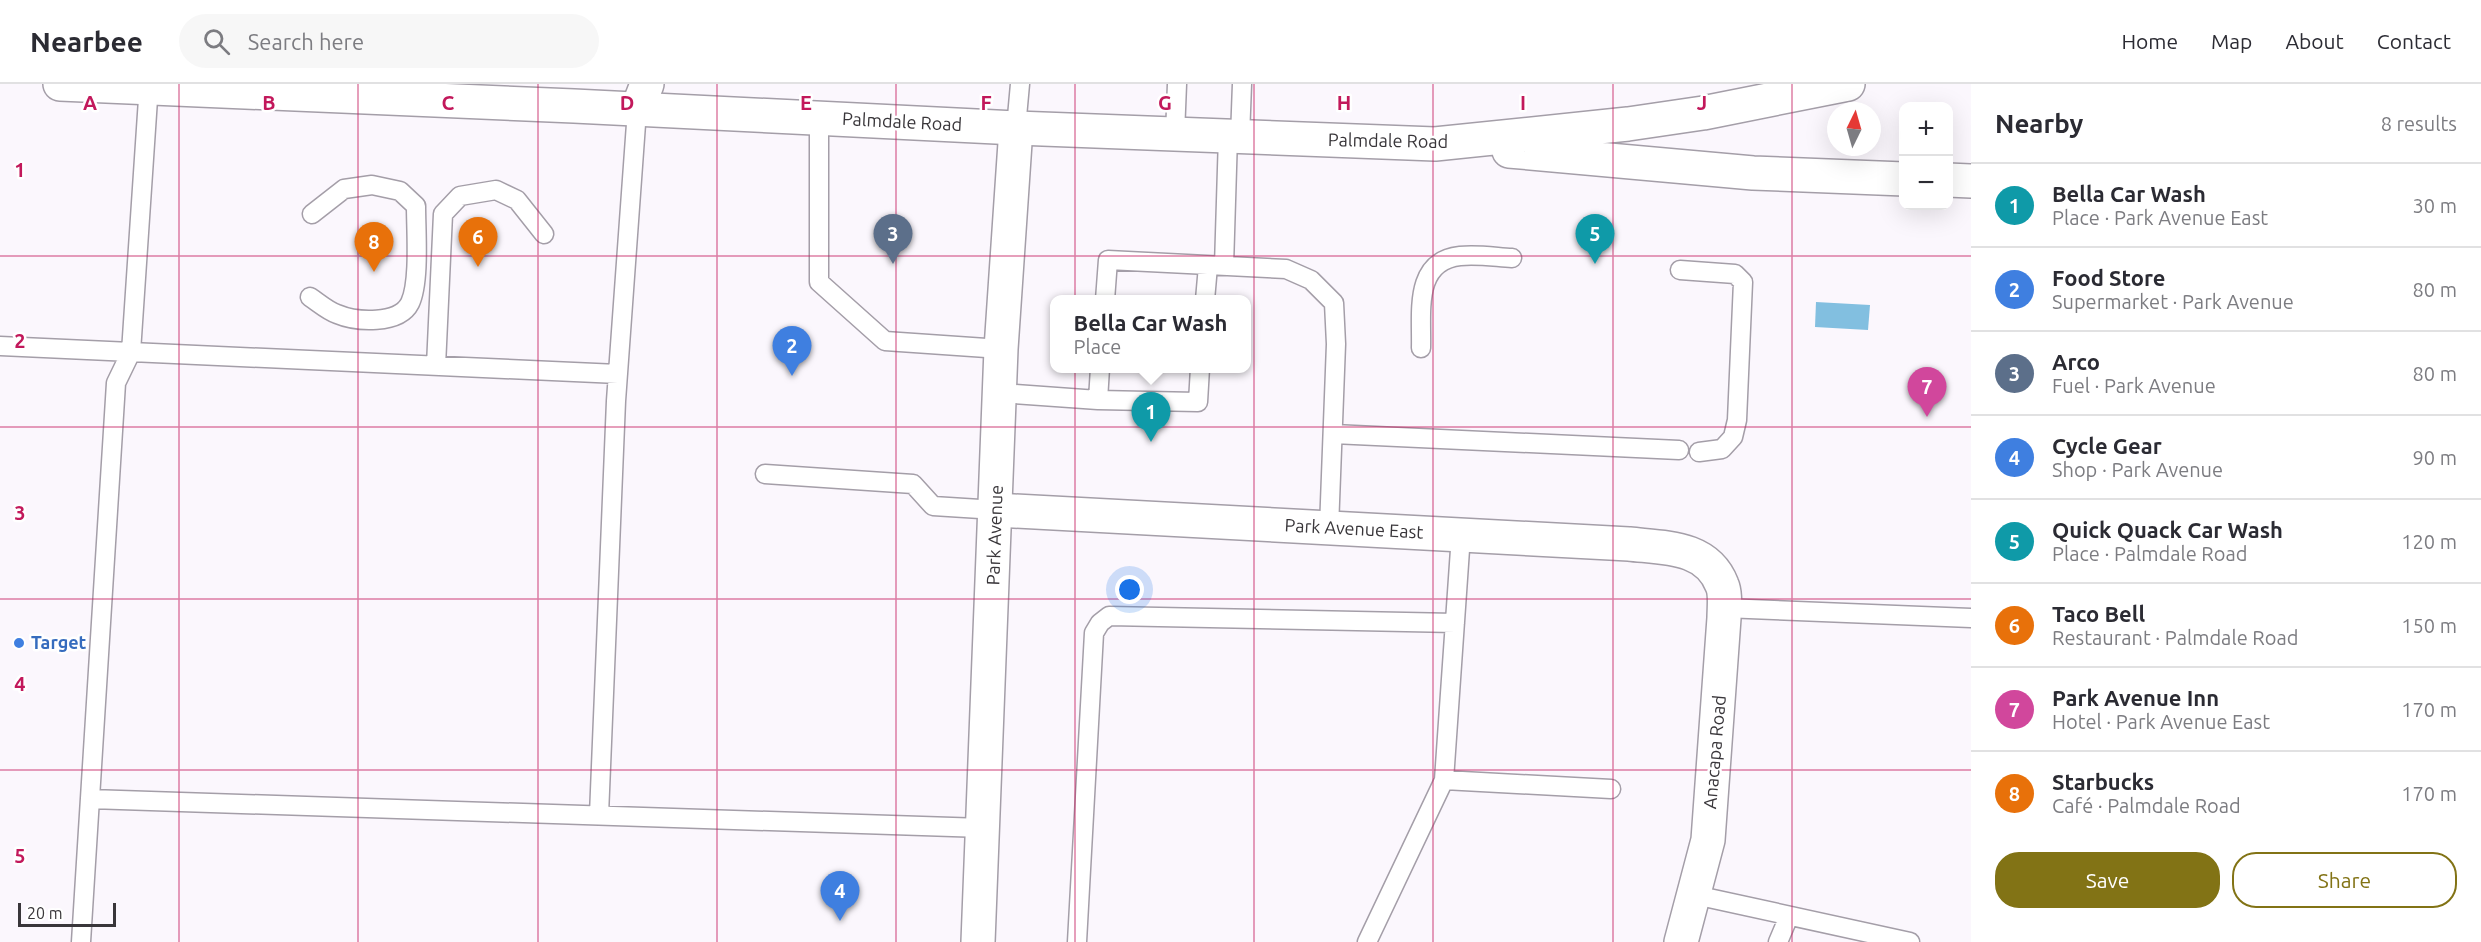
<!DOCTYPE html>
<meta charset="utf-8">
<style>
:root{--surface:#fff;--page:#f7f7f7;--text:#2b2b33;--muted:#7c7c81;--line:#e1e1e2;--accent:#827315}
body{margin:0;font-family:Ubuntu,sans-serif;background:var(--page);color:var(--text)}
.controls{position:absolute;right:18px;top:18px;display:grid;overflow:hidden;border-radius:12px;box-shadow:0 6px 24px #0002}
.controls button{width:54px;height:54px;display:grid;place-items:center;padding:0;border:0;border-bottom:2px solid var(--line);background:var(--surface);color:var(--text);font:30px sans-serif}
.compass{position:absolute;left:1827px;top:18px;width:54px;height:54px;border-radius:50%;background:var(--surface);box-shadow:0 6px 24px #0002;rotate:5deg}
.scale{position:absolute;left:18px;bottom:15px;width:98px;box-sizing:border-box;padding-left:6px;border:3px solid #39363a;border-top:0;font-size:16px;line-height:21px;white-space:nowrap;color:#39363a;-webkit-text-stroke:4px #fff;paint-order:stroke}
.you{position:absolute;left:1130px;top:506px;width:21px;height:21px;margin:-15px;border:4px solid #fff;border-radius:50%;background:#1a73e8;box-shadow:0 0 0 9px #1a73e833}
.badge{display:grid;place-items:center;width:39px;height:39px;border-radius:50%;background:var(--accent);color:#fff;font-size:20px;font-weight:700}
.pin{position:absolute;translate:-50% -50px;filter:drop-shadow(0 2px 3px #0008)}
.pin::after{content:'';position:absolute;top:32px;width:21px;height:18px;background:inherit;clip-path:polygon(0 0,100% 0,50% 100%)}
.popup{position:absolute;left:1050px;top:211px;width:201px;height:78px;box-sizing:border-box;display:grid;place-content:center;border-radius:12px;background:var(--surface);filter:drop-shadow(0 2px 4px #0005);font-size:20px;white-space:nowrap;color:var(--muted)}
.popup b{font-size:22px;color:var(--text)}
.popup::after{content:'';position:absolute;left:50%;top:100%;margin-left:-12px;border:12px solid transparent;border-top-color:var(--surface)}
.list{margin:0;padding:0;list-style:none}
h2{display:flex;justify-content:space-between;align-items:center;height:78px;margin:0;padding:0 24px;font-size:26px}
h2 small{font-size:20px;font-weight:400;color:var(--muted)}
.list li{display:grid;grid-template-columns:39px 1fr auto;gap:18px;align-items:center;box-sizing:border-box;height:84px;padding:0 24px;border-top:2px solid var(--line)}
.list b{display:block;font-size:22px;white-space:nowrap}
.list p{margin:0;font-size:20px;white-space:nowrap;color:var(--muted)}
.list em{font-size:20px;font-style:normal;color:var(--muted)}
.actions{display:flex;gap:12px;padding:18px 24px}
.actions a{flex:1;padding:14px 0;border:2px solid var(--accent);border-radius:24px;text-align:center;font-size:21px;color:var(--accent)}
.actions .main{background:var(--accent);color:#fff}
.icon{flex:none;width:33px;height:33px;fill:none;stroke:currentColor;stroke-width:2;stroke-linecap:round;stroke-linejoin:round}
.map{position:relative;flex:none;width:1971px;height:858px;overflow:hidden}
header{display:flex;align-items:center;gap:36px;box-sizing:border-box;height:84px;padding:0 30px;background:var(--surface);border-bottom:2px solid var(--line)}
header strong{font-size:28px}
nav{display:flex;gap:33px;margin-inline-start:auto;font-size:21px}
.search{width:420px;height:54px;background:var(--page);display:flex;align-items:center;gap:15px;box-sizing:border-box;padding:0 21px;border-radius:33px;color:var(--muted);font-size:22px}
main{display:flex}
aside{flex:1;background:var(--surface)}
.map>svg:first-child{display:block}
</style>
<header>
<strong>Nearbee</strong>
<div class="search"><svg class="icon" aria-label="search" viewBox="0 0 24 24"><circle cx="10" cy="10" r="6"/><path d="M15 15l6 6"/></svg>Search here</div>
<nav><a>Home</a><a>Map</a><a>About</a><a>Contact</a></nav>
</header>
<main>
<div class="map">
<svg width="1971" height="858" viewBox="0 0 1971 858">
<rect width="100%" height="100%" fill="#fbf7fd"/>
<path fill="#82bfe0" d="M 1816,218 L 1870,221 L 1868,246 L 1815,243 Z"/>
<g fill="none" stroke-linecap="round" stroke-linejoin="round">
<defs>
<path id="lane" d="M 819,33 L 819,198 L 885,257 L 1001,265
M 1016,44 L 1020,0
M 1175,50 L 1177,0
M 1240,53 L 1242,0
M 1224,182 L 1228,52
M 1680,186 L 1735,190 L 1743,198 L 1737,336 L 1733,353 L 1722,365 L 1699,368
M 310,213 C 319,219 328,227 337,230 C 356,238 399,241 410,219 C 420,198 416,147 416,122 L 400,107 L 372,101 L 344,105 L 312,130
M 1105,216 L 1108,176 L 1286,185 L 1311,196 L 1334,219 L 1336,260 L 1329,444
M 1205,216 L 1208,182
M 0,262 L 131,268 L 149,0
M 1421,264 C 1422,229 1413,177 1460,172 C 1476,170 1495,173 1512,174
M 436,282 L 443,130 L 460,112 L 496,106 L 517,116 L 544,150
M 1000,309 L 1098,316 L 1198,318 L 1200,284
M 1098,316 L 1100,284
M 1333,350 L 1679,366
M 765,390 L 913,400 L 933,422 L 996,426
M 1724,524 L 1971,534
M 1444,696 L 1611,705
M 90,715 L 983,744
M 599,731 L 616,317 L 637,26
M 1695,811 L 1910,858
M 81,858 L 116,299 L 131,268 L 618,290
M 1077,858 L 1094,549 L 1100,539 L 1109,532 L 1455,539
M 1367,858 L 1444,696 L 1461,451
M 1778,858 L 1789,832"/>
<path id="street" d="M 996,426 L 1629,460 C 1665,464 1707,462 1722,501 C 1726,510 1724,524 1724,534 L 1708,756 L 1681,858"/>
<path id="secondary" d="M 637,26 L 647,0
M 978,858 L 1001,265 L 1016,44"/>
<path id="highway" d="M 60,0 L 574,22 L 1016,44 L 1435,60 L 1628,40 L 1703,29 L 1848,0
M 1509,67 L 1753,89 L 1904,95
M 1948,96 L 1971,97"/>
</defs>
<use href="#lane" stroke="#a49ea8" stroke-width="21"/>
<use href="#street" stroke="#a49ea8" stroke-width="36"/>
<use href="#secondary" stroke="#a49ea8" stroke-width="36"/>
<use href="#highway" stroke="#a49ea8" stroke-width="36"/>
<use href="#lane" stroke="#fff" stroke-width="18"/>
<use href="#street" stroke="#fff" stroke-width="33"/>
<use href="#secondary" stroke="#fff" stroke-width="33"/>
<use href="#highway" stroke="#fff" stroke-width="33"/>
</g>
<path fill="none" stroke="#c2185b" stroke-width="1.5" stroke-opacity="0.55" d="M 179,0 L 179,858M 358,0 L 358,858M 538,0 L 538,858M 717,0 L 717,858M 896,0 L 896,858M 1075,0 L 1075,858M 1254,0 L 1254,858M 1433,0 L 1433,858M 1613,0 L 1613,858M 1792,0 L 1792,858M 0,172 L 1971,172M 0,343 L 1971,343M 0,515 L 1971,515M 0,686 L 1971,686"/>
<circle fill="#3f7fe0" stroke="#fff" stroke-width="2" cx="19" cy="559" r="6"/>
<g text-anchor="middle" stroke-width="5" stroke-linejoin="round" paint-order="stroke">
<g font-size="18" fill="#39363a" stroke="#fff">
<text transform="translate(902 38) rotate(3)" y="6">Palmdale Road</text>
<text transform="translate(1388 57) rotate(1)" y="6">Palmdale Road</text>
<text transform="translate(1354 445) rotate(3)" y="6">Park Avenue East</text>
<text transform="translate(995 451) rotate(-88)" y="6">Park Avenue</text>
<text transform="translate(1715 668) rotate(-85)" y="6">Anacapa Road</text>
</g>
<g font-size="18" font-weight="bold" fill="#366cbe" stroke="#fff" text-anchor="start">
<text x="31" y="565">Target</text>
</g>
</g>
<g font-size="20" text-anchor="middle" font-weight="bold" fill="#c2185b" stroke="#fff" stroke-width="5" stroke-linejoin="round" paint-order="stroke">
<text x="90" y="26">A</text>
<text x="269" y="26">B</text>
<text x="448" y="26">C</text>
<text x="627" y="26">D</text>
<text x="806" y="26">E</text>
<text x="986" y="26">F</text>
<text x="1165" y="26">G</text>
<text x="1344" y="26">H</text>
<text x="1523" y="26">I</text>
<text x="1702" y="26">J</text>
<text x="20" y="93">1</text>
<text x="20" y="264">2</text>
<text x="20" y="436">3</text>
<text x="20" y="607">4</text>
<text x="20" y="779">5</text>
</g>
</svg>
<div class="controls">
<button>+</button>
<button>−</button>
</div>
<svg class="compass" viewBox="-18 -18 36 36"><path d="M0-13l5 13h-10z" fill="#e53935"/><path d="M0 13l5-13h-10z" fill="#7c7c81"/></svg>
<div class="scale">20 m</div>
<div class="you"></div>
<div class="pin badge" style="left:1151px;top:358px;background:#0f9aa8">1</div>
<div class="popup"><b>Bella Car Wash</b>Place</div>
<div class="pin badge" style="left:792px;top:292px;background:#3f7fe0">2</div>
<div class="pin badge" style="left:893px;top:180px;background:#5c6f8a">3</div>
<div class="pin badge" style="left:840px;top:837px;background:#3f7fe0">4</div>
<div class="pin badge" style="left:1595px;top:180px;background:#0f9aa8">5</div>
<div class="pin badge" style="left:478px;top:183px;background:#e8710a">6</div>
<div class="pin badge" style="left:1927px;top:333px;background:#d1479c">7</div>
<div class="pin badge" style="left:374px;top:188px;background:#e8710a">8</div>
</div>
<aside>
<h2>Nearby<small>8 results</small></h2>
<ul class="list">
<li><span class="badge" style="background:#0f9aa8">1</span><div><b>Bella Car Wash</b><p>Place · Park Avenue East</p></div><em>30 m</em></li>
<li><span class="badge" style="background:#3f7fe0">2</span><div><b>Food Store</b><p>Supermarket · Park Avenue</p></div><em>80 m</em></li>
<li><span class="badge" style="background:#5c6f8a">3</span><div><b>Arco</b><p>Fuel · Park Avenue</p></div><em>80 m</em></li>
<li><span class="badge" style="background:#3f7fe0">4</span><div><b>Cycle Gear</b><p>Shop · Park Avenue</p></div><em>90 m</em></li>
<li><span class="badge" style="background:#0f9aa8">5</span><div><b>Quick Quack Car Wash</b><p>Place · Palmdale Road</p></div><em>120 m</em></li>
<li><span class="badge" style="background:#e8710a">6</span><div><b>Taco Bell</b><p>Restaurant · Palmdale Road</p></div><em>150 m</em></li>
<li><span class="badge" style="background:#d1479c">7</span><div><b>Park Avenue Inn</b><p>Hotel · Park Avenue East</p></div><em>170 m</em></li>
<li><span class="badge" style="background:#e8710a">8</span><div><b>Starbucks</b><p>Café · Palmdale Road</p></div><em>170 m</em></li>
</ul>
<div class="actions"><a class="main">Save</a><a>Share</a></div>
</aside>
</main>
